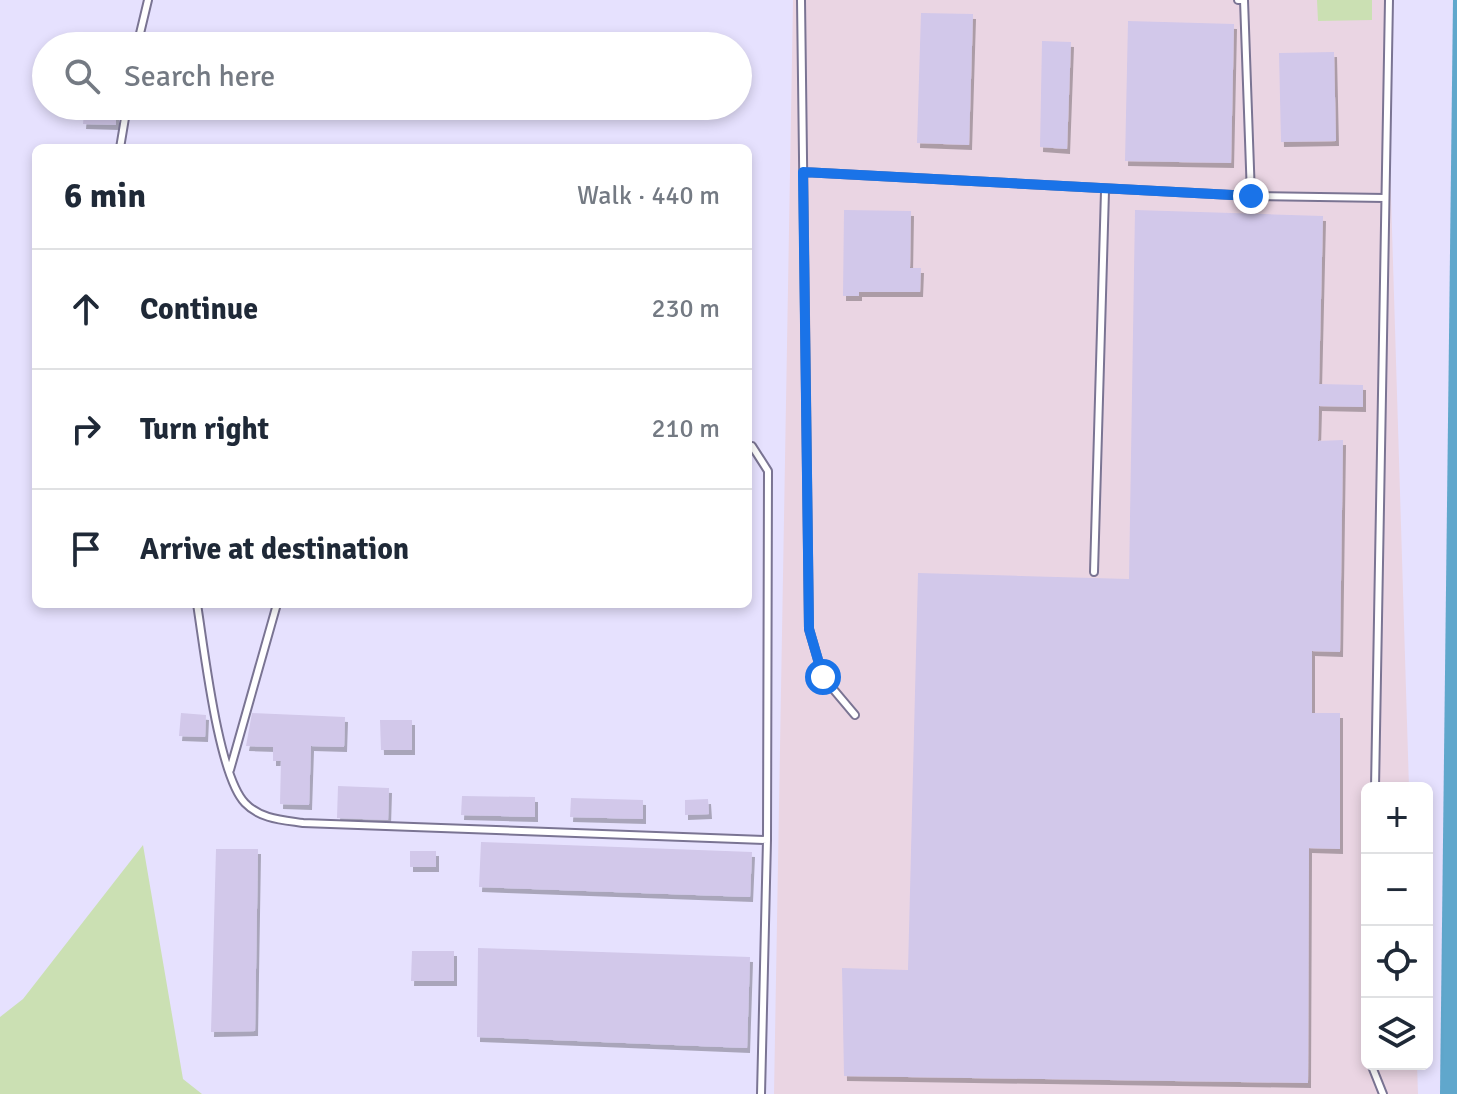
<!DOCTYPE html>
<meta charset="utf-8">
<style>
:root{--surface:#fff;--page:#f6f6f7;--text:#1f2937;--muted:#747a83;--line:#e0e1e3}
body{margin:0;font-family:Signika,sans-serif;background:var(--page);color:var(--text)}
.controls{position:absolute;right:24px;bottom:24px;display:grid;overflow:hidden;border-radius:12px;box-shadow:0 4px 12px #0003}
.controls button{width:72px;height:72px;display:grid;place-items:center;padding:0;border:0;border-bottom:2px solid var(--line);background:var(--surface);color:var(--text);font:40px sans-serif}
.stop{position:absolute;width:24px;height:24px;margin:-18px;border:6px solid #1a73e8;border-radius:50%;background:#fff}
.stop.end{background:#1a73e8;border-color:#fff;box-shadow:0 2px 8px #0008}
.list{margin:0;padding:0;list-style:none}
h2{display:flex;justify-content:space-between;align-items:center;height:104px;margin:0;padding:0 32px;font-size:34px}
h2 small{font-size:26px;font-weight:400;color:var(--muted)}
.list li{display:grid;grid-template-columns:52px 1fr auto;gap:24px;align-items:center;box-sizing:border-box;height:120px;padding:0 32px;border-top:2px solid var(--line)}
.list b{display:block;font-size:30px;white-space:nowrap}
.list em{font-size:26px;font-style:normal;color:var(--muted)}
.icon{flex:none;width:44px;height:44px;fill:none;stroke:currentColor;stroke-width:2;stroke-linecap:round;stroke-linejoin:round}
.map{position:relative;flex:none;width:1457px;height:1094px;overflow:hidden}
.search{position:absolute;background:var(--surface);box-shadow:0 4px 12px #0003;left:32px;top:32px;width:720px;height:88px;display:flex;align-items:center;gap:20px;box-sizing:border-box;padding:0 28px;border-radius:44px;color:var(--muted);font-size:30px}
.panel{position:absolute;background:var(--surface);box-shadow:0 4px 12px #0003;left:32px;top:144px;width:720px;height:464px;border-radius:12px}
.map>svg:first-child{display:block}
</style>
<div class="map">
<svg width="1457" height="1094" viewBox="0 0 1457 1094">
<defs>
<filter id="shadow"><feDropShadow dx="3" dy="5" stdDeviation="0" flood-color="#0004"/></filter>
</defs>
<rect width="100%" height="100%" fill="#e6e1fe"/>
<path fill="#ead5e3" d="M 793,0 L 1385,0 L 1409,788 L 1367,788 L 1367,1064 L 1417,1064 L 1418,1094 L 774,1094 Z"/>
<path fill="#cbe0b3" d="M 1317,0 L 1372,0 L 1372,20 L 1318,21 Z
M 143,845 L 183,1079 L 202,1094 L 0,1094 L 0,1017 L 23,999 Z"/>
<path fill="#60a7cc" d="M 1453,0 L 1457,0 L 1457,1094 L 1440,1094 Z"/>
<path fill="#d2c8ea" filter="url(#shadow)" d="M 921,13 L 973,14 L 969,145 L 917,143 Z
M 1128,21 L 1234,24 L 1231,163 L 1125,161 Z
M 1042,41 L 1071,42 L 1067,149 L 1040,147 Z
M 1334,52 L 1336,141 L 1281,142 L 1279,53 Z
M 84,112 L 116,113 L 116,125 L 83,124 Z
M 844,210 L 911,211 L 910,268 L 921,268 L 920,292 L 859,292 L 859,296 L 843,296 Z
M 1135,210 L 1323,216 L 1319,384 L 1363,385 L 1363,407 L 1319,406 L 1318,441 L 1343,440 L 1340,652 L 1312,651 L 1312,713 L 1340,713 L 1340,849 L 1309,848 L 1308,1083 L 844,1076 L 842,968 L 908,970 L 918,573 L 1129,579 Z
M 181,713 L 206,715 L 205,737 L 179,736 Z
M 252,713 L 345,717 L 344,747 L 311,746 L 309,805 L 280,804 L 281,761 L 273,761 L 273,747 L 246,746 Z
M 380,720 L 412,720 L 412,750 L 381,750 Z
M 338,786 L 389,788 L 388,820 L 337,818 Z
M 462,796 L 535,797 L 535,817 L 461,815 Z
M 571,798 L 643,800 L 643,819 L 570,817 Z
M 708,799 L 709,814 L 685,815 L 685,800 Z
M 481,842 L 752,852 L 750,897 L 479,887 Z
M 216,849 L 258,849 L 255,1031 L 211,1032 Z
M 410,851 L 436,851 L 436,867 L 410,867 Z
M 478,948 L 750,957 L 747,1048 L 477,1037 Z
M 412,951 L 454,951 L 454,981 L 411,981 Z"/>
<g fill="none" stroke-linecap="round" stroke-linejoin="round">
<defs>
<path id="lane" d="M 801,0 L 809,629 L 823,677 L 855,715
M 137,46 L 148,0
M 120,148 L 127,106
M 803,172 L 1251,196 L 1244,0 L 1238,0
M 1251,196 L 1385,198
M 748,446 L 752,446 L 768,471 L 767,840 L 761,1094
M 1094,572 L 1105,191
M 197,604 C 204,647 218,775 245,803 C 260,819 283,820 303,823 L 767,840
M 230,770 L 277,604
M 1375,788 L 1389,0
M 1371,1064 L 1383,1094"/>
</defs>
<use href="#lane" stroke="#7a7493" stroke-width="10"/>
<use href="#lane" stroke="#fff" stroke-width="6"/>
</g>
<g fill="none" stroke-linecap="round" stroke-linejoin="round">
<path stroke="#1a73e8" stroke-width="10" d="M 823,677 L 809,629 L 803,172 L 1251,196"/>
</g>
</svg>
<div class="controls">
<button>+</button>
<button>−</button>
<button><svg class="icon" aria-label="locate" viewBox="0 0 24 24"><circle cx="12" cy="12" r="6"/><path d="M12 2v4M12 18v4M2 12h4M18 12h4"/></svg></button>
<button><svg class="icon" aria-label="layers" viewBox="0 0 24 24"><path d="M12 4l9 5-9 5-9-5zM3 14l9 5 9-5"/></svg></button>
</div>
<div class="stop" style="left:823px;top:677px"></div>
<div class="stop end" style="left:1251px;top:196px"></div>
<div class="search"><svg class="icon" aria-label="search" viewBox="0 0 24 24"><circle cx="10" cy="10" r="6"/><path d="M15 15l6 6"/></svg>Search here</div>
<section class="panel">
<h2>6 min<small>Walk · 440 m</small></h2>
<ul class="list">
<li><svg class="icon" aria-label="ahead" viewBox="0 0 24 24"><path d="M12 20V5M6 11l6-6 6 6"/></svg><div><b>Continue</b></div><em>230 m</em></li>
<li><svg class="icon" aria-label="right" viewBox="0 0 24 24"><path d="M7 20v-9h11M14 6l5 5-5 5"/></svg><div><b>Turn right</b></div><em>210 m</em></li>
<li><svg class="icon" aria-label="arrive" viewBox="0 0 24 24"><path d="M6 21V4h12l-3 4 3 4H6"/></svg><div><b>Arrive at destination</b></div></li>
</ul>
</section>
</div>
